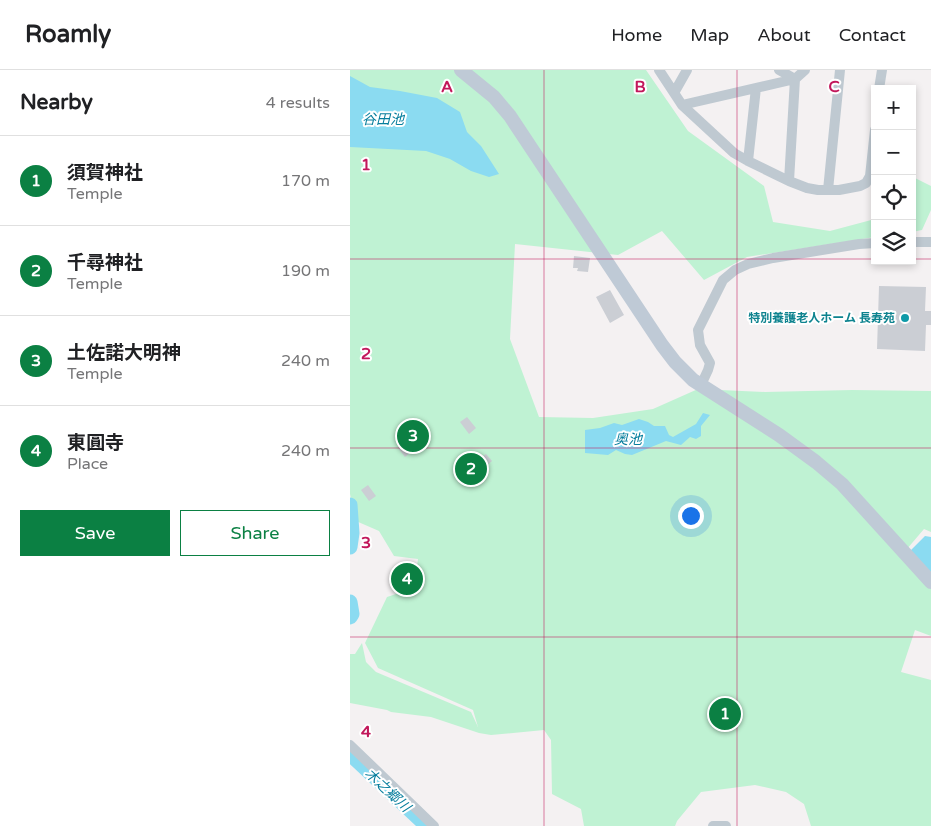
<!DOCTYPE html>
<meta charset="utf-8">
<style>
:root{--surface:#fff;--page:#f2f2f2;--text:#202124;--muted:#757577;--line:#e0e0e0;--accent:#0b8043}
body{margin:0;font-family:"Varela Round","Noto Sans JP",sans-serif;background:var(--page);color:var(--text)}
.controls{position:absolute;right:15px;top:15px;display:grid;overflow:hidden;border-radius:0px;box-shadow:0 2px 8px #0003}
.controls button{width:45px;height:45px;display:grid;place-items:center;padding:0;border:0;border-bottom:1px solid var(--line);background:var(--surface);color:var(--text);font:25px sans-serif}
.you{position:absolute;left:340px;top:445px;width:18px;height:18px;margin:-12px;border:4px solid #fff;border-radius:50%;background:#1a73e8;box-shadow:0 0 0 8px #1a73e833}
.badge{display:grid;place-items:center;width:32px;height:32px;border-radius:50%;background:var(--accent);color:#fff;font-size:16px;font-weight:700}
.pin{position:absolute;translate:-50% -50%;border:2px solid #fff;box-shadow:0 1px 5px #0006}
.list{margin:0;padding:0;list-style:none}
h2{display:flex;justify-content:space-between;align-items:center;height:65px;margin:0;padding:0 20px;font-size:21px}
h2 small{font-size:16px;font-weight:400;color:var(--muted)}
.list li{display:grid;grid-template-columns:32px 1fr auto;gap:15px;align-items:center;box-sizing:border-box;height:90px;padding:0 20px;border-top:1px solid var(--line)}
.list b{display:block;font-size:19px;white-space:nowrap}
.list p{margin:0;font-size:16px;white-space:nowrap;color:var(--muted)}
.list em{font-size:16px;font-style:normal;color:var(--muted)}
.actions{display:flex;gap:10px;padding:15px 20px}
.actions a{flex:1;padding:11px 0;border:1px solid var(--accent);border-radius:0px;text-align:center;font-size:18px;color:var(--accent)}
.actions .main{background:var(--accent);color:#fff}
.icon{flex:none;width:28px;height:28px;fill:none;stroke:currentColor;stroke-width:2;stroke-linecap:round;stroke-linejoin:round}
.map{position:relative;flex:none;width:581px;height:756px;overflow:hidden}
header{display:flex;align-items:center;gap:30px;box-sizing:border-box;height:70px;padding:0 25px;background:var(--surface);border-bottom:1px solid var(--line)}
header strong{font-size:24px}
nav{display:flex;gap:28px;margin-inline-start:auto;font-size:18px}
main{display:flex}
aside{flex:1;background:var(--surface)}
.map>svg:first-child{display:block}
</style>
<header>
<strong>Roamly</strong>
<nav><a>Home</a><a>Map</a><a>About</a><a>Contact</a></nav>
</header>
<main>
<aside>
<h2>Nearby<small>4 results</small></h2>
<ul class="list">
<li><span class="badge">1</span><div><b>須賀神社</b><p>Temple</p></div><em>170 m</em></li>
<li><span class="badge">2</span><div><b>千尋神社</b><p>Temple</p></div><em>190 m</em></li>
<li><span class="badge">3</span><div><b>土佐諾大明神</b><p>Temple</p></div><em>240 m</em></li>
<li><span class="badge">4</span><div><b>東圓寺</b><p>Place</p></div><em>240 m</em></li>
</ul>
<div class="actions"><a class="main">Save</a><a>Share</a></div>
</aside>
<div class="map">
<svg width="581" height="756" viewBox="0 0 581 756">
<rect width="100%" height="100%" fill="#f4f1f2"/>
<path fill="#bff2d3" d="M 0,0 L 296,0 L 338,61 L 414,116 L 423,152 L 480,161 L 525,149 L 525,167 L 397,187 L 354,210 L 312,161 L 268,185 L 165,174 L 160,269 L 189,347 L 243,348 L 303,339 L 348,319 L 415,322 L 502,320 L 581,321 L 581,462 L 574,459 L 551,486 L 581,519 L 581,566 L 565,560 L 551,602 L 581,610 L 581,756 L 461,756 L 454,734 L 436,722 L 405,715 L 351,722 L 327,751 L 325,756 L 234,756 L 231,739 L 202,724 L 201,670 L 194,660 L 141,665 L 129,663 L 81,647 L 41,642 L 37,640 L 0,633 L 0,584 L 5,584 L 12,573 L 16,592 L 26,602 L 121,642 L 128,657 L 123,640 L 28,598 L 15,573 L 37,527 L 64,518 L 68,489 L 44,486 L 29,461 L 6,451 L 0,424 Z
M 563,107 L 581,116 L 581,140 L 572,160 L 562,162 Z"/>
<path fill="#8bdbf1" d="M 0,6 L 20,17 L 50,21 L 87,28 L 110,42 L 117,62 L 131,76 L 149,104 L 139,107 L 121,101 L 100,89 L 76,81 L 0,77 Z
M 353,343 L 360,345 L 351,356 L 351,366 L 346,369 L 340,367 L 331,375 L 316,371 L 282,385 L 275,384 L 266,380 L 258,385 L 235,383 L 235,360 L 250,358 L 264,353 L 272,355 L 289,349 L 298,352 L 304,356 L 315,356 L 319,365 L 323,367 L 346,354 Z
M 575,466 L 581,467 L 581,505 L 560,481 Z"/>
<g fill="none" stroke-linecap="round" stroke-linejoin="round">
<path stroke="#8bdbf1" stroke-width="15" d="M 0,477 L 2,463 L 0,435
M 0,532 L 2,544 L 0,547
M 0,684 L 77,756"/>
</g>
<path fill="#cbced4" d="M 224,186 L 240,188 L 238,202 L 227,201 L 228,198 L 223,198 Z
M 529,216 L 576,217 L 575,241 L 581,241 L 581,255 L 576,255 L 575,281 L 527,279 Z
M 260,220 L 274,245 L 260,253 L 246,227 Z
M 117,347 L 126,358 L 119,364 L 110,352 Z
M 62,358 L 71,369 L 57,379 L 60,383 L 55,387 L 48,378 L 61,369 L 56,363 Z
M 136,384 L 142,391 L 129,402 L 132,405 L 120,415 L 117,411 L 115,413 L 110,406 L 111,405 L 109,402 L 121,392 L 123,394 Z
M 18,415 L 26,426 L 19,431 L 11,420 Z
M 48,500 L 65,503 L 64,506 L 67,506 L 66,514 L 58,513 L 58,516 L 51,514 L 51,512 L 46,511 Z"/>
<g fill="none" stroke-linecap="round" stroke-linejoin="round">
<path stroke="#bfc9d1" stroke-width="10" d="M 309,0 L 332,35 L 384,83 L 398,91 L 439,111 L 457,118 L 468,120 L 489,120 L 510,116 L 516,113 L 520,106 L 525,60
M 429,0 L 445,9 L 439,111
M 529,19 L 532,0
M 324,23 L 337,0
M 332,35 L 445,9 L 455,0
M 398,91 L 406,18
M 478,120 L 490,0
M 562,172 L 581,172
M 351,315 L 358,300 L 360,293 L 350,275 L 348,260 L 373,210 L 385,200 L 398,194 L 423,188 L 509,174 L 525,173
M 0,675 L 84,756
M 363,756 L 376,756"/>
<path stroke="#bfcad6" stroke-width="14" d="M 111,0 L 144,27 L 160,46 L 312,275 L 325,292 L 343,310 L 429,365 L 466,392 L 492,414 L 581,512"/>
</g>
<path fill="none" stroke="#c2185b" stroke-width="1" stroke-opacity="0.55" d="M 194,0 L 194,756M 387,0 L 387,756M 0,189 L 525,189M 562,189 L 581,189M 0,378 L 581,378M 0,567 L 581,567"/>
<circle fill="#0f9aa8" stroke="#fff" stroke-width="2" cx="555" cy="248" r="5"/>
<g text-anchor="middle" stroke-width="4" stroke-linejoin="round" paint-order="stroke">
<g font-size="12" font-weight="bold" fill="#0d838f" stroke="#fff" text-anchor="end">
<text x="545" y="252">特別養護老人ホーム 長寿苑</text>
</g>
<g font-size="14" font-style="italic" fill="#077e9d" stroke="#fff">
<text x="33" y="54">谷田池</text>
<text x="278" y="374">奥池</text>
<text transform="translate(38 720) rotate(43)" y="5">木之郷川</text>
</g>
</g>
<g font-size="16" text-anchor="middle" font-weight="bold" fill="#c2185b" stroke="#fff" stroke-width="4" stroke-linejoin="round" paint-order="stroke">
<text x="97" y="22">A</text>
<text x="290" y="22">B</text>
<text x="484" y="22">C</text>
<text x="16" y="100">1</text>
<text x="16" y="289">2</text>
<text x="16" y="478">3</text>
<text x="16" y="667">4</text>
</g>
</svg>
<div class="controls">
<button>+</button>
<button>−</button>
<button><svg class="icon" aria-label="locate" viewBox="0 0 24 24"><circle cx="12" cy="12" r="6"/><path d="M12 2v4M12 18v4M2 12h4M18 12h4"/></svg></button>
<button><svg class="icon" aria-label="layers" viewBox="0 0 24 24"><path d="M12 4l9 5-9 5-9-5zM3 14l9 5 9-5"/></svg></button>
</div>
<div class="you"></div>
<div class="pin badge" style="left:375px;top:644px">1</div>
<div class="pin badge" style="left:121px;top:399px">2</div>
<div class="pin badge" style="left:63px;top:366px">3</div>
<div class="pin badge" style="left:57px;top:509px">4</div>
</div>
</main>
